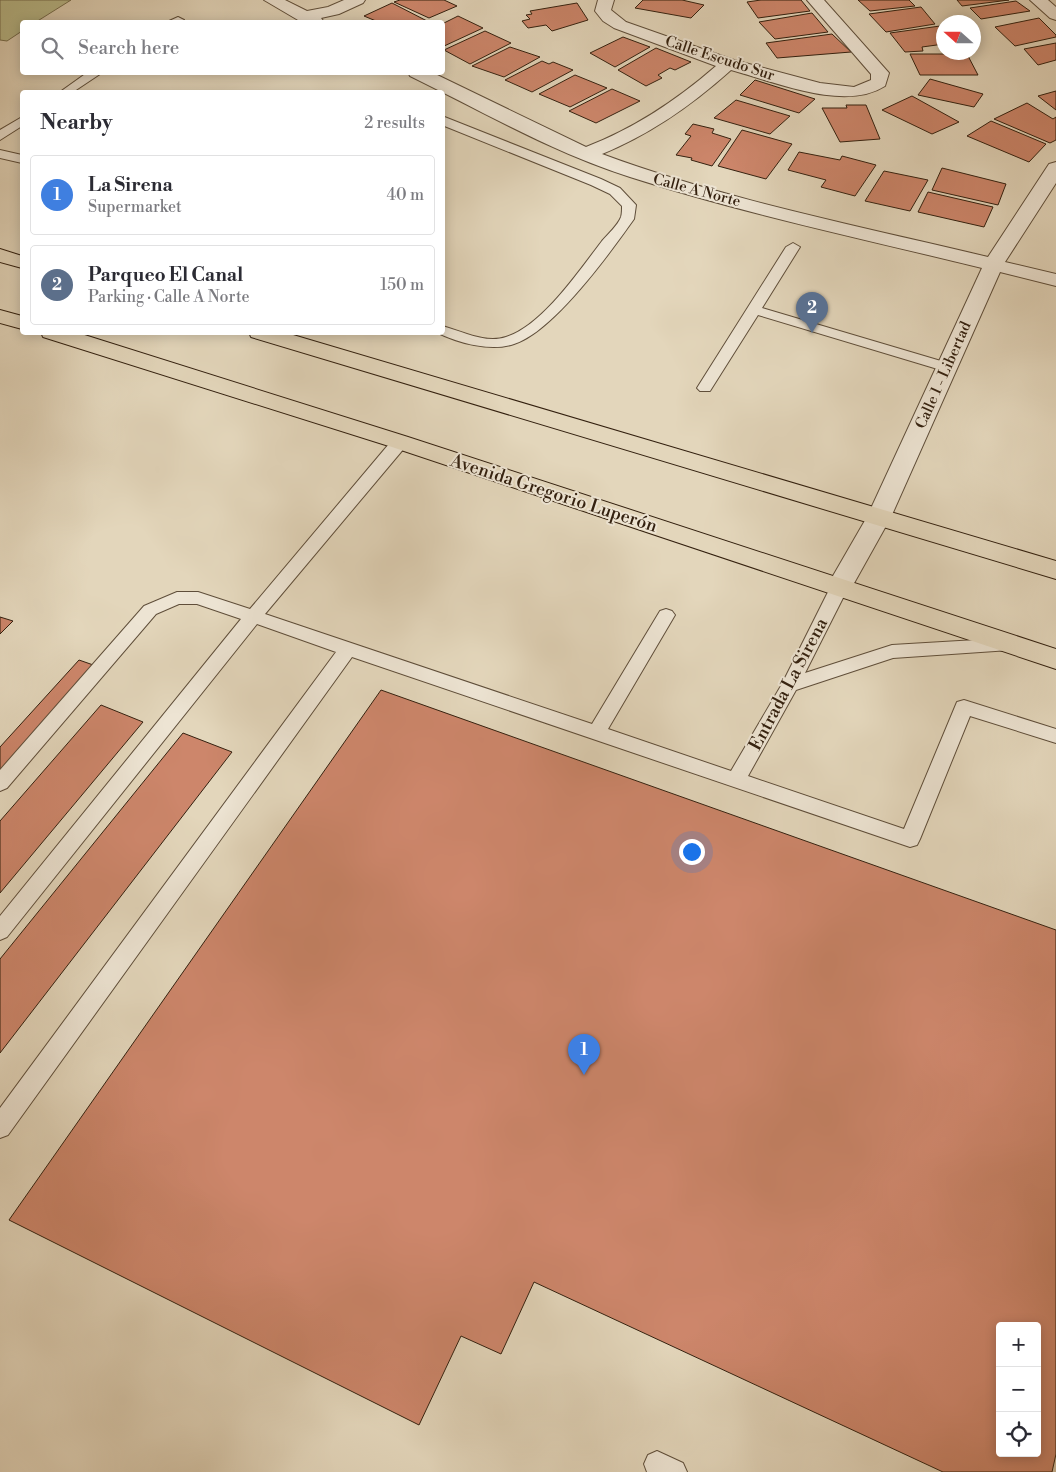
<!DOCTYPE html>
<meta charset="utf-8">
<style>
:root{--surface:#fff;--page:#f2f2f3;--text:#2b2b33;--muted:#7c7c81;--line:#e1e1e2;--accent:#1a73e8}
body{margin:0;font-family:"Libre Bodoni",serif;background:var(--page);color:var(--text)}
.controls{position:absolute;right:15px;bottom:15px;display:grid;overflow:hidden;border-radius:5px;box-shadow:0 2px 12px #0003}
.controls button{width:45px;height:45px;display:grid;place-items:center;padding:0;border:0;border-bottom:1px solid var(--line);background:var(--surface);color:var(--text);font:25px sans-serif}
.compass{position:absolute;left:936px;top:15px;width:45px;height:45px;border-radius:50%;background:var(--surface);box-shadow:0 2px 12px #0003;rotate:291deg}
.you{position:absolute;left:691px;top:851px;width:18px;height:18px;margin:-12px;border:4px solid #fff;border-radius:50%;background:#1a73e8;box-shadow:0 0 0 8px #1a73e833}
.badge{display:grid;place-items:center;width:32px;height:32px;border-radius:50%;background:var(--accent);color:#fff;font-size:16px;font-weight:700}
.pin{position:absolute;translate:-50% -41px;filter:drop-shadow(0 1px 2px #0008)}
.pin::after{content:'';position:absolute;top:26px;width:18px;height:15px;background:inherit;clip-path:polygon(0 0,100% 0,50% 100%)}
.list{margin:0;padding:0;list-style:none}
h2{display:flex;justify-content:space-between;align-items:center;height:65px;margin:0;padding:0 20px;font-size:21px}
h2 small{font-size:16px;font-weight:400;color:var(--muted)}
.list li{display:grid;grid-template-columns:32px 1fr auto;gap:15px;align-items:center;box-sizing:border-box;height:80px;margin:0 10px 10px;padding:0 10px;border:1px solid var(--line);border-radius:5px}
.list b{display:block;font-size:19px;white-space:nowrap}
.list p{margin:0;font-size:16px;white-space:nowrap;color:var(--muted)}
.list em{font-size:16px;font-style:normal;color:var(--muted)}
.icon{flex:none;width:28px;height:28px;fill:none;stroke:currentColor;stroke-width:2;stroke-linecap:round;stroke-linejoin:round}
.map{position:relative;flex:none;width:1056px;height:1472px;overflow:hidden}
.search{position:absolute;background:var(--surface);box-shadow:0 2px 12px #0003;left:20px;top:20px;width:425px;height:55px;display:flex;align-items:center;gap:12px;box-sizing:border-box;padding:0 18px;border-radius:5px;color:var(--muted);font-size:19px}
.panel{position:absolute;background:var(--surface);box-shadow:0 2px 12px #0003;left:20px;top:90px;width:425px;height:245px;border-radius:5px}
.map>svg:first-child{display:block}
</style>
<div class="map">
<svg width="1056" height="1472" viewBox="0 0 1056 1472">
<rect width="100%" height="100%" fill="#e3d6bb"/>
<filter id="stains"><feTurbulence type="fractalNoise" baseFrequency=".004" numOctaves="4"/><feColorMatrix values="0 0 0 0 .2 0 0 0 0 .09 0 0 0 0 .02 0 0 0 .5 -.17"/></filter>
<radialGradient id="worn" r=".72"><stop offset=".6" stop-color="#630" stop-opacity="0"/><stop offset="1" stop-color="#630" stop-opacity=".3"/></radialGradient>
<path fill="#babc8c" stroke="#766e4e" d="M 0,0 L 71,0 L 36,22 L 22,22 L 22,31 L 7,41 L 0,40 Z"/>
<path fill="#cd866b" stroke="#33200f" fill-rule="evenodd" d="M 400,0 L 444,0 L 457,6 L 429,18 L 394,2 Z
M 643,0 L 682,0 L 704,5 L 691,18 L 635,8 Z
M 761,0 L 801,0 L 810,11 L 758,18 L 747,2 Z
M 858,0 L 909,0 L 915,6 L 870,11 Z
M 957,0 L 1009,0 L 962,6 Z
M 1016,1 L 1030,11 L 981,19 L 970,8 Z
M 392,3 L 429,22 L 374,22 L 376,21 L 364,16 Z
M 577,3 L 588,20 L 552,31 L 546,25 L 528,28 L 522,21 L 530,19 L 526,15 L 532,14 L 530,11 Z
M 921,7 L 935,24 L 886,32 L 869,14 Z
M 812,13 L 828,32 L 775,39 L 759,22 Z
M 458,16 L 483,28 L 442,47 L 442,24 Z
M 1039,18 L 1056,35 L 1056,37 L 1015,46 L 995,27 Z
M 940,26 L 944,29 L 944,44 L 922,47 L 923,51 L 905,52 L 890,33 Z
M 485,31 L 511,43 L 470,64 L 444,50 Z
M 832,34 L 851,52 L 777,58 L 766,43 Z
M 623,37 L 650,47 L 615,67 L 590,53 Z
M 1056,43 L 1056,60 L 1038,65 L 1024,49 Z
M 510,47 L 540,57 L 504,77 L 472,66 Z
M 656,48 L 691,62 L 675,70 L 670,68 L 658,75 L 662,78 L 646,86 L 618,70 Z
M 910,54 L 967,54 L 978,75 L 920,75 Z
M 542,61 L 549,64 L 553,62 L 573,70 L 532,92 L 505,80 Z
M 575,75 L 607,88 L 570,107 L 539,94 Z
M 930,79 L 983,94 L 974,107 L 918,95 Z
M 755,80 L 815,99 L 799,113 L 740,95 Z
M 612,89 L 640,101 L 596,123 L 569,111 Z
M 1056,91 L 1056,110 L 1038,96 Z
M 912,96 L 959,122 L 932,134 L 882,110 Z
M 736,100 L 790,116 L 770,134 L 714,118 Z
M 1027,103 L 1053,119 L 1056,117 L 1056,140 L 1050,143 L 994,119 Z
M 846,105 L 866,105 L 880,139 L 840,142 L 822,108 L 847,108 Z
M 991,121 L 1046,144 L 1029,162 L 967,136 Z
M 693,124 L 714,129 L 712,133 L 731,139 L 712,166 L 691,160 L 692,158 L 676,155 L 691,136 L 685,134 Z
M 742,130 L 792,144 L 766,179 L 718,166 Z
M 799,152 L 840,160 L 842,156 L 876,165 L 855,196 L 821,187 L 826,180 L 788,170 Z
M 942,168 L 1006,184 L 998,205 L 932,190 Z
M 884,171 L 928,180 L 910,211 L 865,201 Z
M 928,192 L 993,207 L 984,227 L 918,212 Z
M 0,617 L 13,621 L 0,634 Z
M 79,660 L 99,667 L 0,778 L 0,747 Z
M 381,690 L 1056,930 L 1056,1454 L 1052,1472 L 943,1472 L 534,1282 L 501,1354 L 461,1336 L 419,1425 L 9,1220 ZM 1000,1326 L 1037,1326 L 1037,1453 L 1000,1453 Z
M 101,705 L 143,722 L 0,893 L 0,821 Z
M 183,733 L 232,752 L 0,1053 L 0,959 Z"/>
<g fill="none" stroke-linecap="round" stroke-linejoin="round">
<defs>
<path id="service" d="M 178,17 L 184,20 L 182,22 L 167,22 Z
M 88,72 L 103,72 L 73,92 L 60,92 Z
M 442,116 L 601,179 L 620,188 L 636,205 L 634,219 C 610,253 553,332 514,344 C 490,352 458,343 436,332 L 442,332 L 442,326 C 462,331 485,344 506,337 C 542,326 579,271 602,241 C 608,234 618,225 621,217 C 622,214 622,209 622,206 L 610,194 L 591,185 L 442,125 Z
M 22,117 L 22,126 L 0,140 L 0,130 Z
M 0,150 L 22,155 L 22,163 L 0,158 Z
M 793,243 L 800,247 L 762,308 L 951,364 L 953,367 L 951,370 L 941,370 L 758,315 L 710,391 L 700,391 L 697,388 L 786,247 Z
M 400,437 L 408,442 L 406,446 L 265,614 L 592,724 L 660,611 L 666,609 L 672,611 L 675,615 L 608,729 L 731,771 L 782,684 L 830,588 L 833,584 L 839,582 L 845,584 L 848,588 L 805,673 L 892,645 L 1010,638 L 1016,639 L 1019,644 L 1016,649 L 1010,650 L 893,658 L 796,690 L 748,776 L 904,829 L 957,702 L 964,700 L 1056,729 L 1056,743 L 970,716 L 920,839 L 917,845 L 910,847 L 352,657 L 8,1135 L 0,1138 L 0,1108 L 336,652 L 257,624 L 7,937 L 0,940 L 0,916 L 241,619 L 197,604 L 179,604 L 156,614 L 7,788 L 0,791 L 0,770 L 144,606 L 177,592 L 198,592 L 250,609 L 394,438 Z
M 657,1451 L 683,1463 L 687,1472 L 647,1472 L 644,1464 L 648,1455 Z"/>
<path id="minor" d="M 264,0 L 285,0 L 307,11 L 328,7 L 344,0 L 365,0 L 363,3 L 339,14 L 321,18 L 324,22 L 298,20 Z
M 598,0 L 614,0 L 611,10 L 626,22 L 734,60 L 820,83 L 854,87 L 871,80 L 871,74 L 807,0 L 824,0 L 889,73 L 885,86 C 845,112 775,82 731,70 C 692,105 651,134 602,154 C 726,200 859,226 988,257 L 1049,164 L 1056,162 L 1056,183 L 1005,262 L 1056,274 L 1056,286 L 1000,272 L 891,517 L 848,594 L 839,597 L 830,594 L 826,588 L 867,517 L 982,268 C 864,239 745,214 630,177 C 553,153 482,111 410,76 L 408,72 L 431,72 L 586,147 C 635,128 677,100 716,66 L 614,28 L 603,21 L 595,11 Z
M 1030,0 L 1048,0 L 1056,7 L 1056,20 L 1050,18 Z"/>
<path id="primary" d="M 0,249 L 22,256 L 22,268 L 0,262 Z
M 0,310 L 22,316 L 22,329 L 0,323 Z
M 41,332 L 75,332 L 408,437 L 1056,649 L 1056,669 L 392,447 L 43,337 Z
M 249,332 L 283,332 L 1056,561 L 1056,579 L 251,337 Z"/>
</defs>
<use href="#service" stroke="#5f4e3a" stroke-width="2"/>
<use href="#minor" stroke="#5f4e3a" stroke-width="2"/>
<use href="#primary" stroke="#33200f" stroke-width="2"/>
<use href="#service" fill="#ede4d3" fill-rule="evenodd"/>
<use href="#minor" fill="#ede4d3" fill-rule="evenodd"/>
<use href="#primary" fill="#e3d6bb" fill-rule="evenodd"/>
</g>
<g text-anchor="middle" stroke-width="4" stroke-linejoin="round" paint-order="stroke">
<g font-size="15" fill="#33200f" stroke="#ede4d3">
<text transform="translate(720 58) rotate(18)" y="5">Calle Escudo Sur</text>
<text transform="translate(697 190) rotate(15)" y="5">Calle A Norte</text>
<text transform="translate(943 375) rotate(-66)" y="5">Calle 1 - Libertad</text>
</g>
<g font-size="18" fill="#33200f" stroke="#ede4d3">
<text transform="translate(554 493) rotate(18)" y="6">Avenida Gregorio Luperón</text>
<text transform="translate(788 684) rotate(-62)" y="6">Entrada La Sirena</text>
</g>
</g>
<rect width="100%" height="100%" filter="url(#stains)"/>
<rect width="100%" height="100%" fill="url(#worn)"/>
</svg>
<div class="controls">
<button>+</button>
<button>−</button>
<button><svg class="icon" aria-label="locate" viewBox="0 0 24 24"><circle cx="12" cy="12" r="6"/><path d="M12 2v4M12 18v4M2 12h4M18 12h4"/></svg></button>
</div>
<svg class="compass" viewBox="-18 -18 36 36"><path d="M0-13l5 13h-10z" fill="#e53935"/><path d="M0 13l5-13h-10z" fill="#7c7c81"/></svg>
<div class="you"></div>
<div class="pin badge" style="left:584px;top:1075px;background:#3f7fe0">1</div>
<div class="pin badge" style="left:812px;top:333px;background:#5c6f8a">2</div>
<div class="search"><svg class="icon" aria-label="search" viewBox="0 0 24 24"><circle cx="10" cy="10" r="6"/><path d="M15 15l6 6"/></svg>Search here</div>
<section class="panel">
<h2>Nearby<small>2 results</small></h2>
<ul class="list">
<li><span class="badge" style="background:#3f7fe0">1</span><div><b>La Sirena</b><p>Supermarket</p></div><em>40 m</em></li>
<li><span class="badge" style="background:#5c6f8a">2</span><div><b>Parqueo El Canal</b><p>Parking · Calle A Norte</p></div><em>150 m</em></li>
</ul>
</section>
</div>
